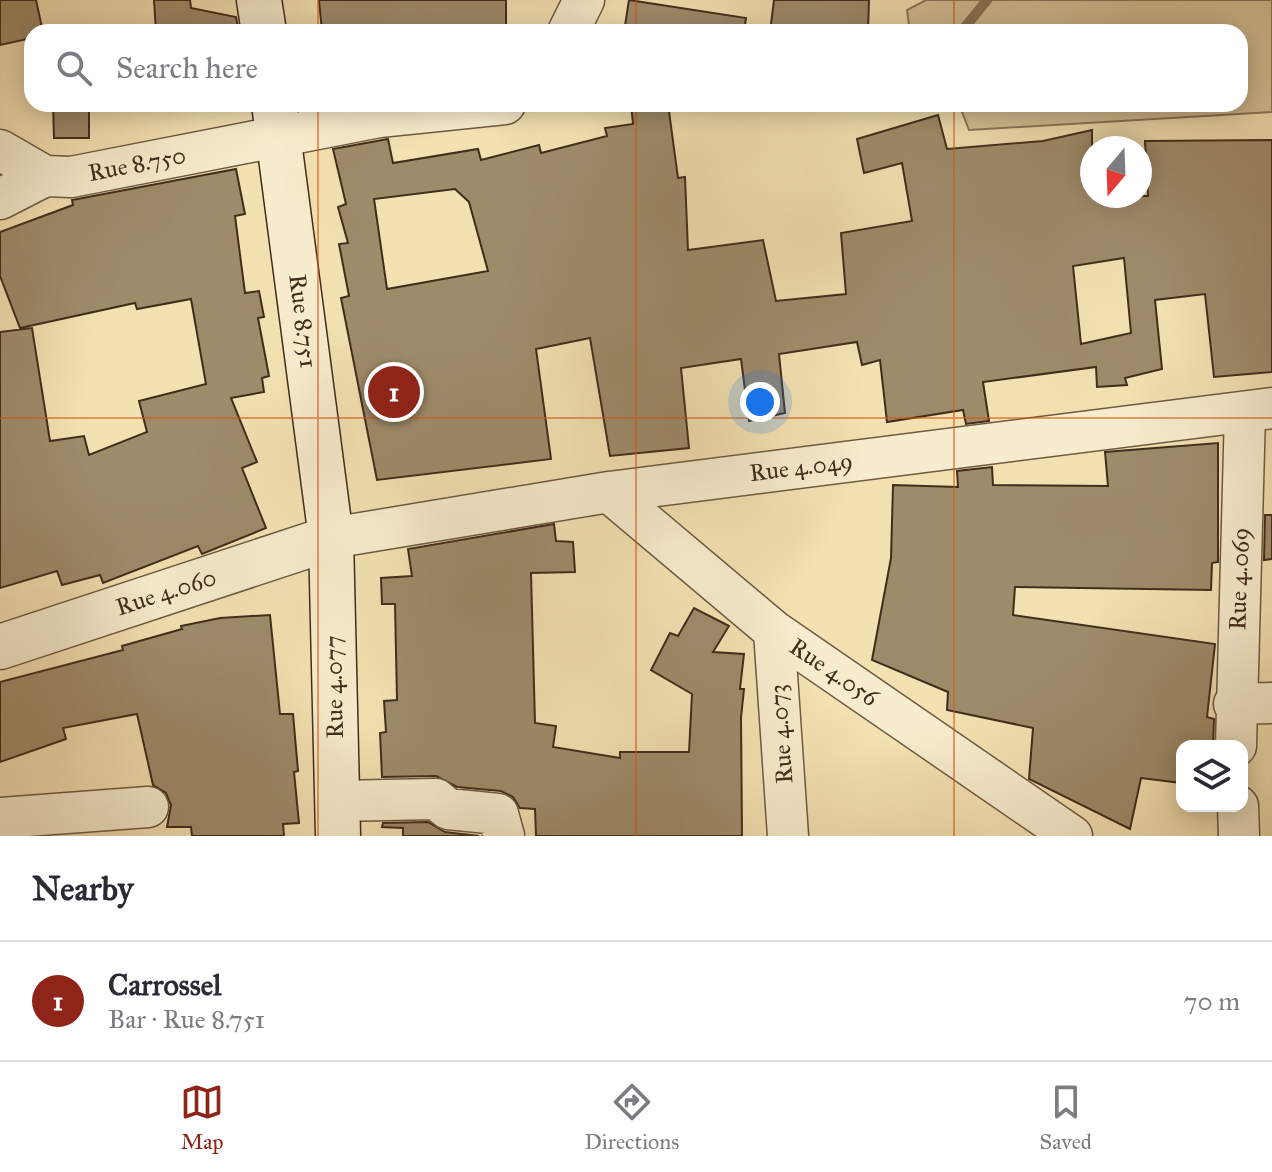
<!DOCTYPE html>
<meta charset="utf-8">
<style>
:root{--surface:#fff;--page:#f2f2f3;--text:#2b2b33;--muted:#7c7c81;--line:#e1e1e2;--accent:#8f2418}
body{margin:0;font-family:"IM FELL Great Primer",serif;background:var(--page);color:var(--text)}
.controls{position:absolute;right:24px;bottom:24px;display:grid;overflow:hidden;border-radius:16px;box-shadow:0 4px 20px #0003}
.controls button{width:72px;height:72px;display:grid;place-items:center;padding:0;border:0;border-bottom:2px solid var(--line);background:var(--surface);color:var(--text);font:40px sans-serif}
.compass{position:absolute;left:1080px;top:136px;width:72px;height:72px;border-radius:50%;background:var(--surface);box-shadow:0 4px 20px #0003;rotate:199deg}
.you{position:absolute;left:760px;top:402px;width:28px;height:28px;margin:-20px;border:6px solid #fff;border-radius:50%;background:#1a73e8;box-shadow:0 0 0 12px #1a73e833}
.badge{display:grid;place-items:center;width:52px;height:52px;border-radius:50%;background:var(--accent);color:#fff;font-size:26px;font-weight:700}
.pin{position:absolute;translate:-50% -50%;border:4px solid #fff;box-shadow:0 2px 8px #0006}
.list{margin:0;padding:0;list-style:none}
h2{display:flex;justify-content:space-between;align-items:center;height:104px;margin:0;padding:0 32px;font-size:34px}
h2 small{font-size:26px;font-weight:400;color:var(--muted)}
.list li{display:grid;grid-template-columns:52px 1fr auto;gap:24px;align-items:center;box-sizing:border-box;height:120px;padding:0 32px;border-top:2px solid var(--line)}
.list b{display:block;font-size:30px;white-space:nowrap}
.list p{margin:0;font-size:26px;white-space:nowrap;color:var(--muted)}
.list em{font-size:26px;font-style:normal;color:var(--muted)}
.icon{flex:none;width:44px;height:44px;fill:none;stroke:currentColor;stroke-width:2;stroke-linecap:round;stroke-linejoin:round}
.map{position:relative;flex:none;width:1272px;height:836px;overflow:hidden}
.search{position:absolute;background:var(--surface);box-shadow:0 4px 20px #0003;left:24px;right:24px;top:24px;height:88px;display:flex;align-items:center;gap:20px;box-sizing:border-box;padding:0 28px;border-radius:24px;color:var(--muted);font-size:30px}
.sheet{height:224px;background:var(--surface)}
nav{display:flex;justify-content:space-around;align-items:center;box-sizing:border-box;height:112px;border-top:2px solid var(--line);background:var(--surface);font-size:22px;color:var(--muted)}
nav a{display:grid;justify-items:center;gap:4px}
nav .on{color:var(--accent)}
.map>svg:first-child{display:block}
</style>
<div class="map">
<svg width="1272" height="836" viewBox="0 0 1272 836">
<rect width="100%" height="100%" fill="#f3e1b2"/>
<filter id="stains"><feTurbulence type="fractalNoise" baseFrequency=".0025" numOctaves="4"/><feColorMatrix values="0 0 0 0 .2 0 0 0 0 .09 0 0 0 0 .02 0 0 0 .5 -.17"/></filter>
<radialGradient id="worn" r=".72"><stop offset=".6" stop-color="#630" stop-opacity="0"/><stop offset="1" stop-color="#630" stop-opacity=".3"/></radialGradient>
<path fill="#d5c298" stroke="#8b785a" stroke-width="2" d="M 926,0 L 1272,0 L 1272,112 L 969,130 L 959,104 L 1240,104 L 1240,32 L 910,32 L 907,10 Z"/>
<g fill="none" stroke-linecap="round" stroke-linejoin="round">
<path stroke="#877457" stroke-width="10" d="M 961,32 L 987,0"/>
</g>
<path fill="#9e8b6a" stroke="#412d1c" stroke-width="2" fill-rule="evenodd" d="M 0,0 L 36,0 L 43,32 L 32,32 L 32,38 L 0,45 Z
M 154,0 L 190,0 L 191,8 L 236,17 L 239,32 L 156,32 Z
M 319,0 L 506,0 L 506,32 L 444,32 L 444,28 L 322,32 Z
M 629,0 L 746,18 L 744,32 L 624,32 Z
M 774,0 L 869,0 L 868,32 L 770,32 Z
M 53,104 L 89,104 L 89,138 L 54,138 Z
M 631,104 L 668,104 L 678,178 L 685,177 L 688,250 L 763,240 L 776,301 L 846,294 L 841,233 L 912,221 L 902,163 L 864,173 L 857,139 L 938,115 L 947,149 L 1043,141 L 1092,130 L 1092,196 L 1148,196 L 1145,141 L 1272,140 L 1272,372 L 1214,377 L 1205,294 L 1155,300 L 1162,369 L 1125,378 L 1127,385 L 1097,387 L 1096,367 L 983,382 L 989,421 L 966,424 L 963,410 L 887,422 L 880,360 L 862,365 L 857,342 L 779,354 L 785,413 L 749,421 L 741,359 L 681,368 L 689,448 L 610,456 L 590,338 L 536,349 L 551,459 L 377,480 L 341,298 L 349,296 L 339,244 L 348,243 L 338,207 L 346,204 L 333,149 L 388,139 L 393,163 L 478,149 L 481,160 L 539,145 L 541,153 L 607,136 L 605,128 L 633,124 ZM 455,189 L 469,202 L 488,271 L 387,289 L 374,199 ZM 1124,258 L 1131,333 L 1081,344 L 1073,266 Z
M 236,169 L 245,214 L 235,216 L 245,293 L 259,291 L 264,317 L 258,318 L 269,376 L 262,378 L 264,392 L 231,398 L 257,462 L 242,468 L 266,528 L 202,554 L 198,546 L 103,583 L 100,575 L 62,585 L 57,571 L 0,588 L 0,332 L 32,328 L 50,441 L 84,436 L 89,455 L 147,432 L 139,401 L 206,384 L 191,299 L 137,309 L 135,303 L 20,328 L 0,276 L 0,232 L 73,205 L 72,200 Z
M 1218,443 L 1218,562 L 1212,563 L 1211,590 L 1015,587 L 1013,615 L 1215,644 L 1207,717 L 1214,719 L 1213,746 L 1182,746 L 1182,783 L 1141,778 L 1130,829 L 1029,779 L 1033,728 L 947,710 L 948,692 L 872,660 L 891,558 L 893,485 L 958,487 L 957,471 L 992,467 L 993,485 L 1108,486 L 1105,452 Z
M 1265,515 L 1272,515 L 1272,559 L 1264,560 Z
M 554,524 L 556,541 L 573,542 L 575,572 L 531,573 L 535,723 L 556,726 L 553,747 L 620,758 L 620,752 L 689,752 L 692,694 L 651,670 L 670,633 L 678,636 L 694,608 L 729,626 L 713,652 L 744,654 L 740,689 L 744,689 L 741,718 L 742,836 L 536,836 L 535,809 L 520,808 L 513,797 L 501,791 L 457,787 L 436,776 L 382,777 L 380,733 L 386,732 L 384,701 L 397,700 L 395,604 L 382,604 L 381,578 L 412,576 L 408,549 Z
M 270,615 L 280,714 L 293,714 L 298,771 L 294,772 L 299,823 L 283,824 L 284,836 L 192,836 L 191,827 L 167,827 L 171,805 L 166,793 L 153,785 L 137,714 L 63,728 L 66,739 L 0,762 L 0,682 L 123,650 L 122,646 L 182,629 L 181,626 L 220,618 Z
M 428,822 L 445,832 L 479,836 L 403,836 L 403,828 L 382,827 L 383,823 Z"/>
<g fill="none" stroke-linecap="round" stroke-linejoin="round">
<defs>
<path id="minor" d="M 568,32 L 584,0
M 0,150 L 45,176 L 71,177 L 379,117 L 505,104
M 0,199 L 45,176
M 609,492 L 774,631 L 1072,836
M 331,538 L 609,492 L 1272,408
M 774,631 L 788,836
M 1234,704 L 1272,703
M 1236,746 L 1245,412
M 337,801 L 436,799 L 448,809 L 498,814 L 504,836
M 1238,806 L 1239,836
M 0,818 L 148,807"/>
<path id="tertiary" d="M 0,647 L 331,538"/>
<path id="secondary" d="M 259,0 L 264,32
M 274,104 L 331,538 L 338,836"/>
</defs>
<use href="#minor" stroke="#6e5a42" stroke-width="43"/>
<use href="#tertiary" stroke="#6e5a42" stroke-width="47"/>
<use href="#secondary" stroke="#412d1c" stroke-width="47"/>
<use href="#minor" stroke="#f7eccd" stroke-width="40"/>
<use href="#tertiary" stroke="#f7eccd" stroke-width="44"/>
<use href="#secondary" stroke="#f7eccd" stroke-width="44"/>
</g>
<path fill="none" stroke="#d7550e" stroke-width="2" stroke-opacity="0.55" d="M 318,0 L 318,32M 636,0 L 636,32M 954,0 L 954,32M 318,104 L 318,836M 636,104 L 636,836M 954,104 L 954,836M 0,418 L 1272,418"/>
<g text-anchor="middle" stroke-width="8" stroke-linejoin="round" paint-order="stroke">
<g font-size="24" fill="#412d1c" stroke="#f7eccd">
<text transform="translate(137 164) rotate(-11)" y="8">Rue 8.750</text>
<text transform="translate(303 321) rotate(83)" y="8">Rue 8.751</text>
<text transform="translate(801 467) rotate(-7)" y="8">Rue 4.049</text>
<text transform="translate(1239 579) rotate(-88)" y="8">Rue 4.069</text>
<text transform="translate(166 592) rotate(-18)" y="8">Rue 4.060</text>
<text transform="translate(834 672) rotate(34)" y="8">Rue 4.056</text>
<text transform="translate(334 687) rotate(-91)" y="8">Rue 4.077</text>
<text transform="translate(781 734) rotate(-94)" y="8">Rue 4.073</text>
</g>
</g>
<rect width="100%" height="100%" filter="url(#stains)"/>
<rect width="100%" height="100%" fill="url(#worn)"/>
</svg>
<div class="controls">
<button><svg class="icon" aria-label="layers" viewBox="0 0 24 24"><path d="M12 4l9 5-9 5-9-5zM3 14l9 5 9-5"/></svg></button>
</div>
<svg class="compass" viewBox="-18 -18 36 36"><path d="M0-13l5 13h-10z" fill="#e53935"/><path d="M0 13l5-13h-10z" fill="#7c7c81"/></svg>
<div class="you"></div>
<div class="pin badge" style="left:394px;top:392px">1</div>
<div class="search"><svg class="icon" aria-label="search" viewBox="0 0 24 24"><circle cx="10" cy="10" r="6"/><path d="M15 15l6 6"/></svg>Search here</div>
</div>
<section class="sheet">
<h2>Nearby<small></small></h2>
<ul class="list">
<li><span class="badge">1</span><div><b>Carrossel</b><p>Bar · Rue 8.751</p></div><em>70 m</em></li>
</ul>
</section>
<nav>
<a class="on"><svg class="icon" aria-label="map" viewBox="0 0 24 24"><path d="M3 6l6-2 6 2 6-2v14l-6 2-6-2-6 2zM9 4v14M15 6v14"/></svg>Map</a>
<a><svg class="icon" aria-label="directions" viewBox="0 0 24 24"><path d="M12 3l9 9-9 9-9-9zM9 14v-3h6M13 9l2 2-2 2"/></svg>Directions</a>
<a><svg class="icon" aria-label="saved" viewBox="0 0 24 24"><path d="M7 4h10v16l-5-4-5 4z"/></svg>Saved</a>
</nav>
